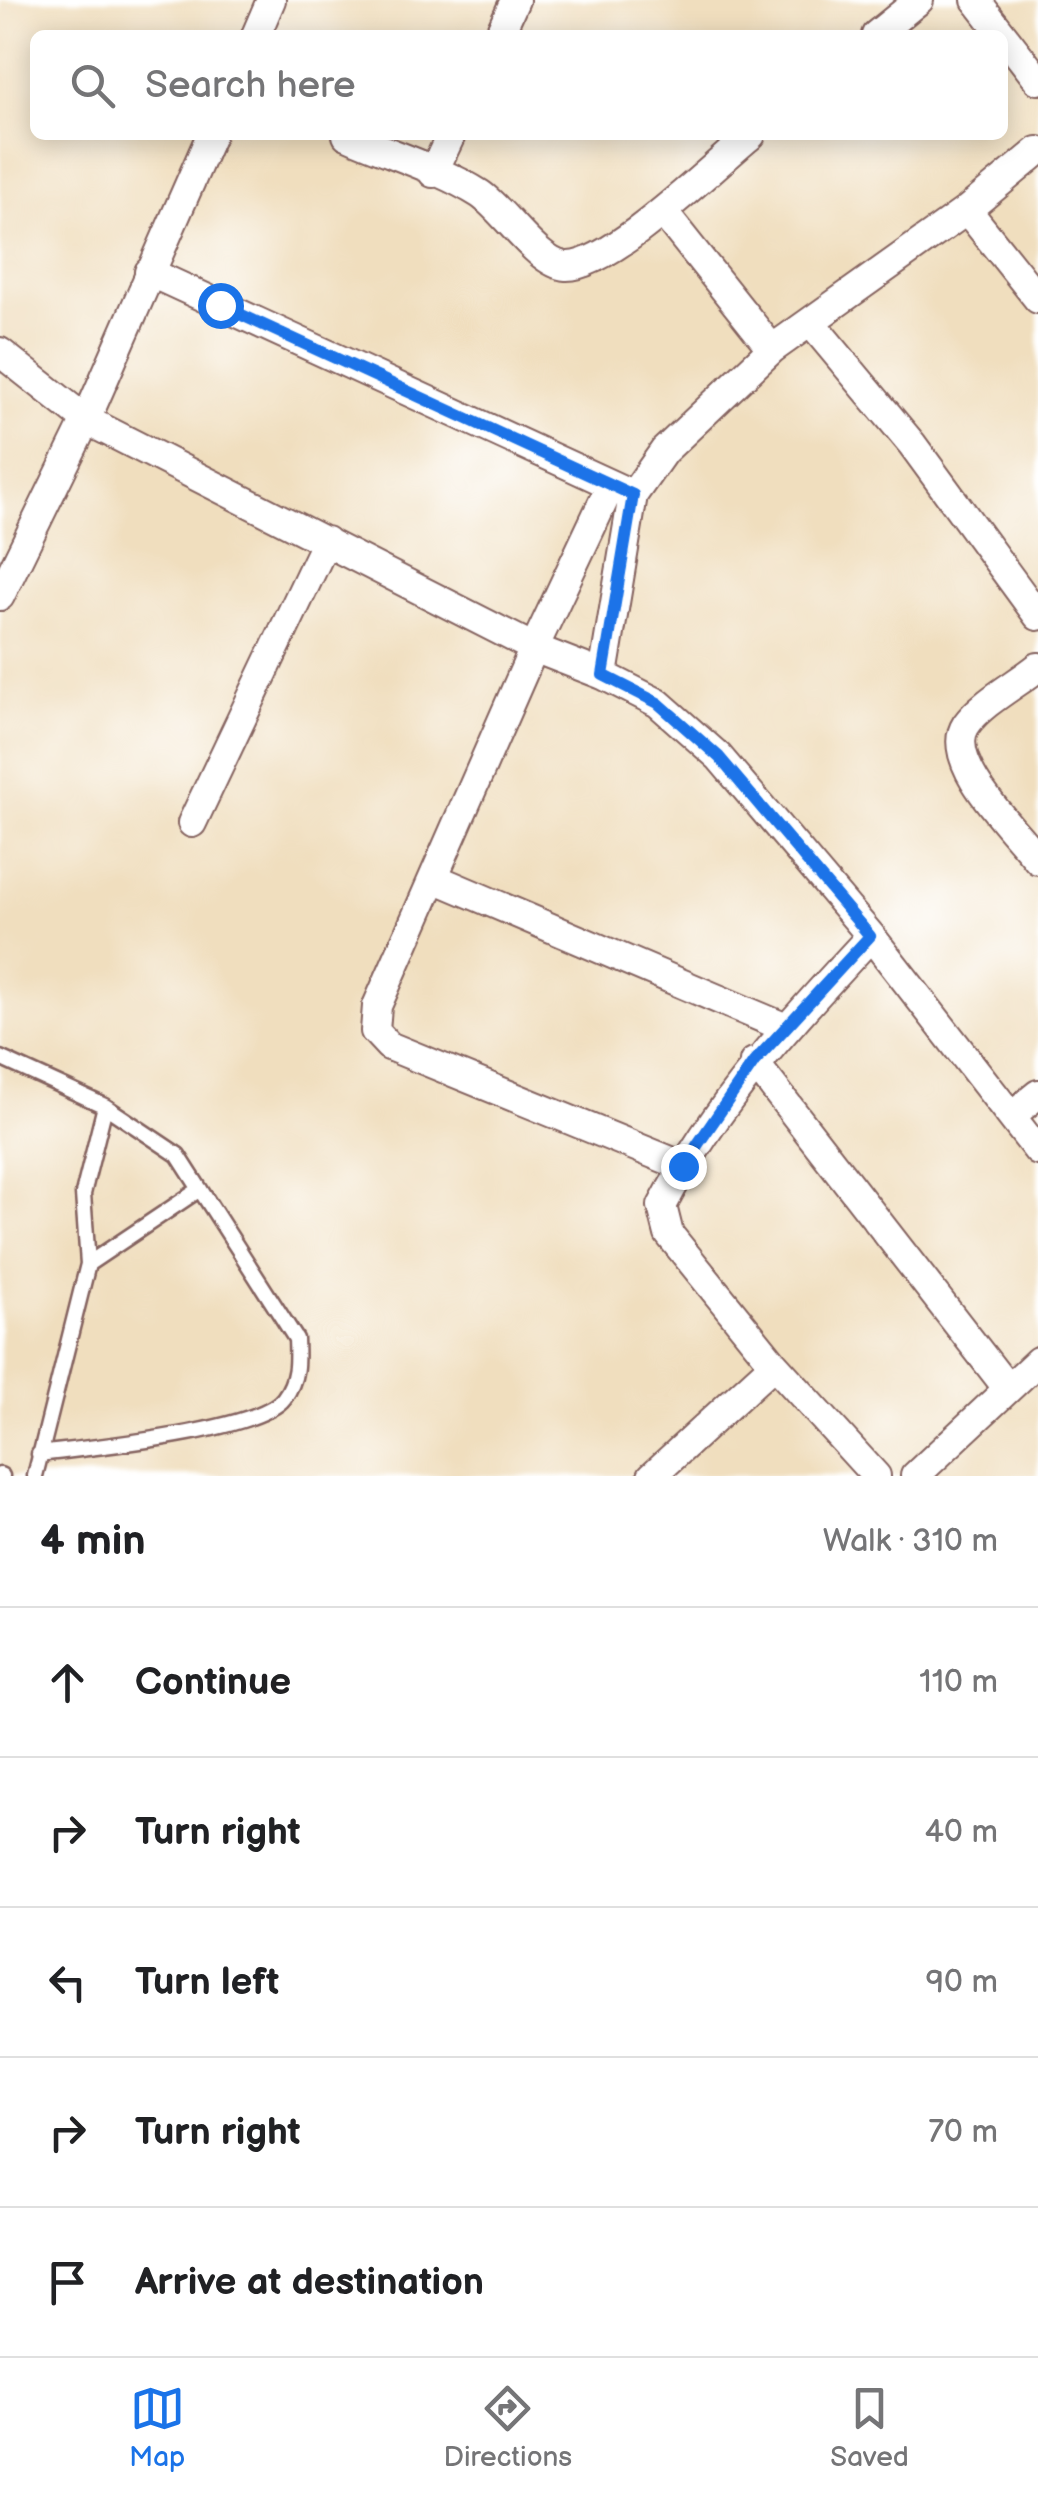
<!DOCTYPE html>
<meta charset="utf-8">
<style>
:root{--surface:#fff;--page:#f6f6f6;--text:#202124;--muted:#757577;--line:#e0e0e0;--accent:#1a73e8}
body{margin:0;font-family:"Balsamiq Sans",sans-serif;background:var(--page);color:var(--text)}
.stop{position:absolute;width:30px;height:30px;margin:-22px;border:8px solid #1a73e8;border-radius:50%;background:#fff}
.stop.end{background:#1a73e8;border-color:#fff;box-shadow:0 2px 10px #0008}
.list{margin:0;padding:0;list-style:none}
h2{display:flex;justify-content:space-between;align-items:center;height:130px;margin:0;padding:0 40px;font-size:42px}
h2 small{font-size:32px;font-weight:400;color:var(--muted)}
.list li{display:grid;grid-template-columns:65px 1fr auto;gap:30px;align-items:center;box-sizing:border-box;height:150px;padding:0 40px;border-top:2px solid var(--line)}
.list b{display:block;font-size:38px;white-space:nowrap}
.list em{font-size:32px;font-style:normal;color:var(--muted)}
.icon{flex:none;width:55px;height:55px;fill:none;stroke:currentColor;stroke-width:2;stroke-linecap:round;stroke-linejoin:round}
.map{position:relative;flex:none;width:1038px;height:1476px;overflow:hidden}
.search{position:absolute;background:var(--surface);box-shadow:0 5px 25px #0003;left:30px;right:30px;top:30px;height:110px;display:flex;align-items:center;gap:25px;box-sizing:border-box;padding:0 35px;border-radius:15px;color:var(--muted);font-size:38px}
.sheet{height:880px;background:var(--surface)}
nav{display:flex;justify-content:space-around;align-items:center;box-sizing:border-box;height:140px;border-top:2px solid var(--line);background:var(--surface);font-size:28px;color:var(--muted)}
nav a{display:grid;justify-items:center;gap:5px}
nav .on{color:var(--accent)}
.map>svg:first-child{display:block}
</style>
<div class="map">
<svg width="1038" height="1476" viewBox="0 0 1038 1476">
<rect width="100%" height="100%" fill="#fff"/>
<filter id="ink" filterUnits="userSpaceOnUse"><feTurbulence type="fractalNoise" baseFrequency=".01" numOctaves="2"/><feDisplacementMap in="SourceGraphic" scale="20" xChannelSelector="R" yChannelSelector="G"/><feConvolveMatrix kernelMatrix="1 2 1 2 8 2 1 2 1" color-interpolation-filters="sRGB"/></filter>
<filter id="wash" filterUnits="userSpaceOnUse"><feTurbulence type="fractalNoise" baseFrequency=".0048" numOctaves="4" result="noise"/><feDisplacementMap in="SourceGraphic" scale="40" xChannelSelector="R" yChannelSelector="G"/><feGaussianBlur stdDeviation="2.25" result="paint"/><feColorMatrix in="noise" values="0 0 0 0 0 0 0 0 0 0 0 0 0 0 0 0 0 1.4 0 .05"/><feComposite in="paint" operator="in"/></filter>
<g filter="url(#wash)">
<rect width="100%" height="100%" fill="#f0debe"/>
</g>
<g filter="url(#ink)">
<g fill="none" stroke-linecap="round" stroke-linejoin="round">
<defs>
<path id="lane" d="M 0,1058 L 105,1106 L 178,1155 L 296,1339 C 297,1361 298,1379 284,1398 C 259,1432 86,1448 39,1454
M 88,1264 L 200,1189
M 0,1475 L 2,1476
M 35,1476 L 88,1264 L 83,1194 L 105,1106"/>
<path id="street" d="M 976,0 L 1038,80
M 256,35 L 271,0
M 499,35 L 515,0
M 876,35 L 919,0
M 347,135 C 389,154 441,169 480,194 C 504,210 538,264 566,266 C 610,268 715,164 751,135
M 433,173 L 451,135
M 967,210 L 1038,299
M 663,212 L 772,349
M 149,272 L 627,492
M 811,323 L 912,444 L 1038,616
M 0,352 L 86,420 L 534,648 L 603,675 L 658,703 L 719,757 L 871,936 L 1038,1151
M 611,485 L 534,648 L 377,1006 L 375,1031 L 389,1046 L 683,1166
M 0,596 L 86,420 L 211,135
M 1038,667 C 1017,684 981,703 966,725 C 942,762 1015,830 1038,860
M 603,675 L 633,495 L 664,451 L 772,349 L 967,210 L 1038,151
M 192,823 L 326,541
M 434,878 L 786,1028
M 871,936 C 790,1023 718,1100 662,1206 L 669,1234 L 774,1364 L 876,1476
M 754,1062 L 1008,1389
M 1011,1116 L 1038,1094
M 652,1476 L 774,1364
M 915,1476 L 1038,1361"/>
</defs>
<use href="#lane" stroke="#84625e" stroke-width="19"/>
<use href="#street" stroke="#84625e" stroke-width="32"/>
<use href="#lane" stroke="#fff" stroke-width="14"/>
<use href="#street" stroke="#fff" stroke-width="28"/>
</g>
</g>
<g fill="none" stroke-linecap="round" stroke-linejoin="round" filter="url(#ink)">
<path stroke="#1a73e8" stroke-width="12" d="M 220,305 L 633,495 L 603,675 L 658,703 L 719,757 L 870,936 L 754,1062 L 683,1166"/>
</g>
</svg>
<div class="stop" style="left:220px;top:305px"></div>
<div class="stop end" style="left:683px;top:1166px"></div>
<div class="search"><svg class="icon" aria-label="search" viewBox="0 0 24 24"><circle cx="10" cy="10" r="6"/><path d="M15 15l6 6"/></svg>Search here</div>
</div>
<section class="sheet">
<h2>4 min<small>Walk · 310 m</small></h2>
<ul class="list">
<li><svg class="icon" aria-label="ahead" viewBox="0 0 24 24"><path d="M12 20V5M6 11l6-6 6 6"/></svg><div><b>Continue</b></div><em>110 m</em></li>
<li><svg class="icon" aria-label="right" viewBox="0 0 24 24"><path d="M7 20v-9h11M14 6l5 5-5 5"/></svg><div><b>Turn right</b></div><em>40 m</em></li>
<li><svg class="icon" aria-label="left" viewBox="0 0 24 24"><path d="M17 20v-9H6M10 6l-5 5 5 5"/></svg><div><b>Turn left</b></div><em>90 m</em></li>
<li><svg class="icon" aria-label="right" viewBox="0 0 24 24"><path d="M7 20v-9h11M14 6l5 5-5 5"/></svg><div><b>Turn right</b></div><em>70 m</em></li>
<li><svg class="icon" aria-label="arrive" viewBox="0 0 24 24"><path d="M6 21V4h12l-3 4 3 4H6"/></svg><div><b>Arrive at destination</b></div></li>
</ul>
</section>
<nav>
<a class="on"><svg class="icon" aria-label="map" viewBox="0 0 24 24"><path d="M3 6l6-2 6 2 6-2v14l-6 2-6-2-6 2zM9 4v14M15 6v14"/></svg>Map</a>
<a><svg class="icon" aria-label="directions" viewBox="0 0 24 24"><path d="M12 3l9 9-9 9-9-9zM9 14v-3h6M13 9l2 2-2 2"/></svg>Directions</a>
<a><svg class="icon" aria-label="saved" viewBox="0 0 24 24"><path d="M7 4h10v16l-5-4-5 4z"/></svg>Saved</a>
</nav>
